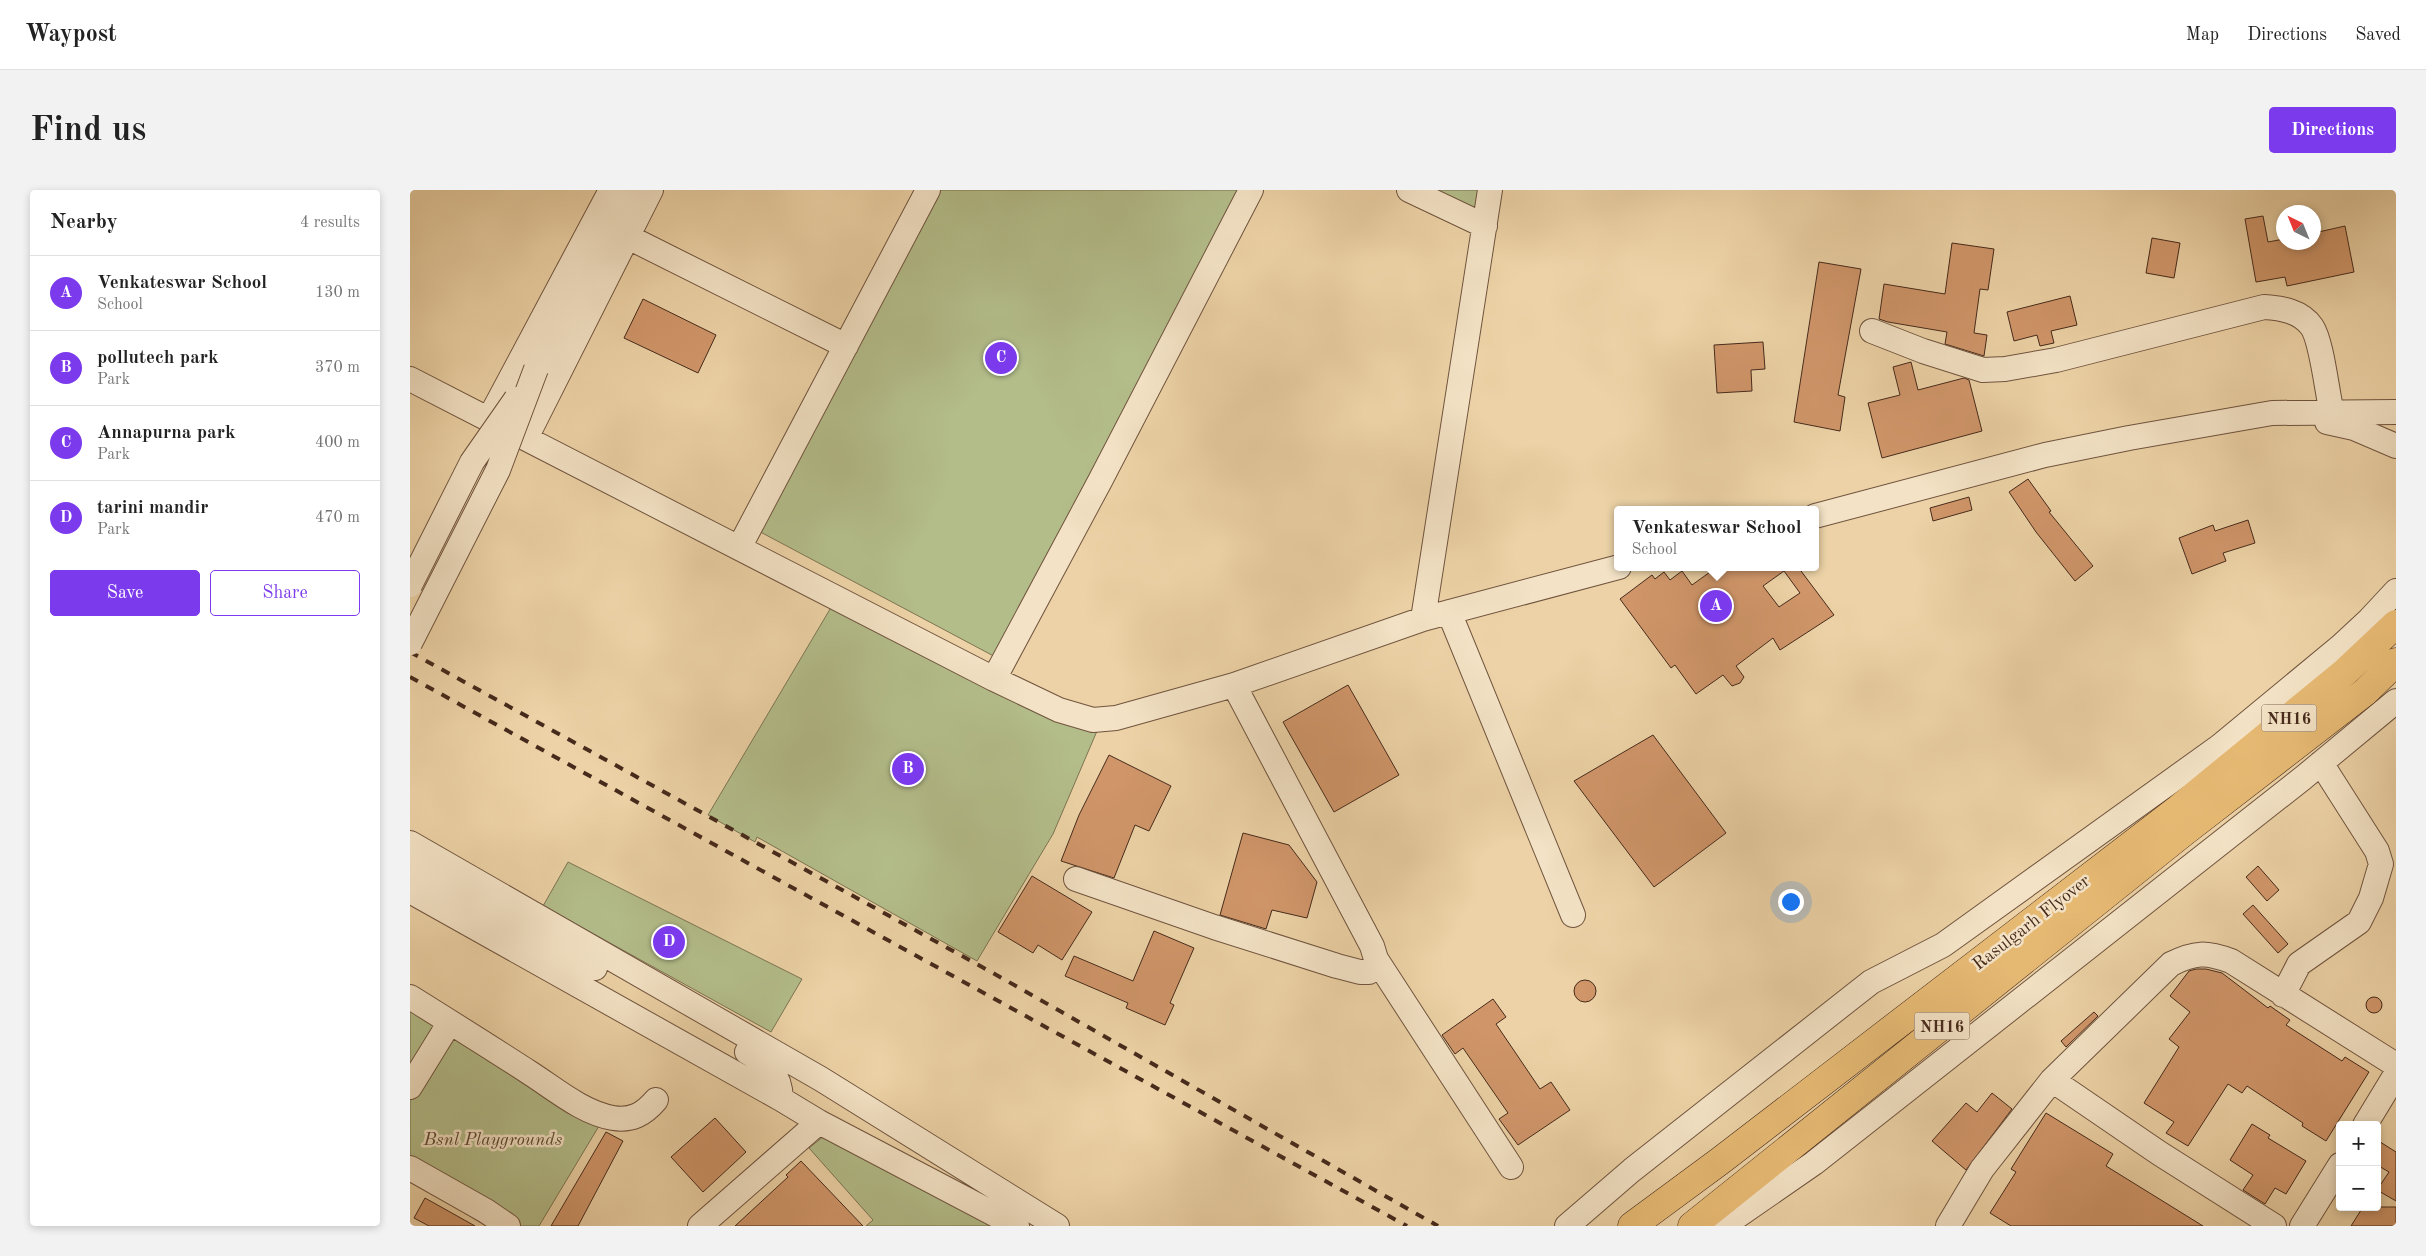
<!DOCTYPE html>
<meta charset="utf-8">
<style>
:root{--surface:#fff;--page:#f2f2f2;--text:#222;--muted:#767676;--line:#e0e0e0;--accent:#7c3aed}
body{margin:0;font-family:"Old Standard TT",serif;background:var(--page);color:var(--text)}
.controls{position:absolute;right:15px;bottom:15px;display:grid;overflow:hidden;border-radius:5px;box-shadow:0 2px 8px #0003}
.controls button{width:45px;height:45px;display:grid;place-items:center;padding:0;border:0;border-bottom:1px solid var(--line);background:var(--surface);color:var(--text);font:25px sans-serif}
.compass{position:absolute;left:1866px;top:15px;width:45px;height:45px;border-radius:50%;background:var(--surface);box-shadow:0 2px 8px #0003;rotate:317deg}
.you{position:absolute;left:1380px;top:711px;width:18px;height:18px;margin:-12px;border:4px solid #fff;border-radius:50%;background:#1a73e8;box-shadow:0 0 0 8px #1a73e833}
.badge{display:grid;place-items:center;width:32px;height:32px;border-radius:50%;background:var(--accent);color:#fff;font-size:16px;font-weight:700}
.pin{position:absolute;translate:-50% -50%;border:2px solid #fff;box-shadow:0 1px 5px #0006}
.popup{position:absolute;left:1204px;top:316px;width:205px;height:65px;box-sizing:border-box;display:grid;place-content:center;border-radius:5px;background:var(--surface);filter:drop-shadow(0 1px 4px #0005);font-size:16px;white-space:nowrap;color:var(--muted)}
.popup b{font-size:19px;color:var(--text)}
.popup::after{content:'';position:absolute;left:50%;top:100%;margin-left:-10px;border:10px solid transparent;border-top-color:var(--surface)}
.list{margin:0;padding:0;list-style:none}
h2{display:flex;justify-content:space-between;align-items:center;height:65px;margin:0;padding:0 20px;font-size:21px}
h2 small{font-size:16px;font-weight:400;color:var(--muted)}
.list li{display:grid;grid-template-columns:32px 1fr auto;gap:15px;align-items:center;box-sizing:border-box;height:75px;padding:0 20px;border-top:1px solid var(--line)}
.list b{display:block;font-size:19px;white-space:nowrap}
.list p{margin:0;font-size:16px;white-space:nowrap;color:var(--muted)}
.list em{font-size:16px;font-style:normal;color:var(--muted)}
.actions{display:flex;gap:10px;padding:15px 20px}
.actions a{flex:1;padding:11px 0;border:1px solid var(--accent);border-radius:5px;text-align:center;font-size:18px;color:var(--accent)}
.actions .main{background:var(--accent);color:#fff}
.map{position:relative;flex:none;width:1986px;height:1036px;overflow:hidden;border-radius:5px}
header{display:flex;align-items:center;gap:30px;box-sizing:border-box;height:70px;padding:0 25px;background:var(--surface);border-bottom:1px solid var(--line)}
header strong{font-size:24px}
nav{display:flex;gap:28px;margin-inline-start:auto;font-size:18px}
.intro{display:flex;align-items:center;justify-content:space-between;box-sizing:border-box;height:120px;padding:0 30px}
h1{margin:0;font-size:35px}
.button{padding:12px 22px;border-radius:5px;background:var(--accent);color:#fff;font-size:18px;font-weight:700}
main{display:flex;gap:30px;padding:0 30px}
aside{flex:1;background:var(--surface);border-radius:5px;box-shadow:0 2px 8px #0003}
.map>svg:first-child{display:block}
</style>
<header>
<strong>Waypost</strong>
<nav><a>Map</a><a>Directions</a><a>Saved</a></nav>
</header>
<div class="intro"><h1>Find us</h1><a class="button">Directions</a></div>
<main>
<aside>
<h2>Nearby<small>4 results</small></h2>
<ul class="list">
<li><span class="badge">A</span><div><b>Venkateswar School</b><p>School</p></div><em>130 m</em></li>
<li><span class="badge">B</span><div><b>pollutech park</b><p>Park</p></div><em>370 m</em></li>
<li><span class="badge">C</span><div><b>Annapurna park</b><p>Park</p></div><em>400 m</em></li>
<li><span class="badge">D</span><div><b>tarini mandir</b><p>Park</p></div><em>470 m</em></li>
</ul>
<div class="actions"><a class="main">Save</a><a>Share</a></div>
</aside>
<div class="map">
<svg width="1986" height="1036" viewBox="0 0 1986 1036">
<rect width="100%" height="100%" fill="#ecd2a6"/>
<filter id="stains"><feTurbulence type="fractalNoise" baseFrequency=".004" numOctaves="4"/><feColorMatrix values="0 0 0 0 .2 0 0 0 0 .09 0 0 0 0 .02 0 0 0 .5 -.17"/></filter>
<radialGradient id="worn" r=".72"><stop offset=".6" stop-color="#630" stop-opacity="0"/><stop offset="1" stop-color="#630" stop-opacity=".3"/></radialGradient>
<path fill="#b3bd8a" stroke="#7c7452" d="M 518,0 L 840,0 L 593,471 L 341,337 Z
M 1000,0 L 1080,0 L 1074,36 Z
M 426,409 L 690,534 L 643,644 L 567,771 L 347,647 L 345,652 L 298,625 Z
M 158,672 L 392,789 L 361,842 L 133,716 Z
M 0,818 L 195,926 L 129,1036 L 76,1036 L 0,990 Z
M 414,946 L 599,1036 L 456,1036 L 463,1030 L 399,958 Z"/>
<path fill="#d0966a" stroke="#462a1b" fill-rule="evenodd" d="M 1853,26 L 1858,52 L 1874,49 L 1874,52 L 1904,52 L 1904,43 L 1935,36 L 1944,82 L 1877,96 L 1875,87 L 1846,92 L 1835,29 Z
M 1742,48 L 1770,53 L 1764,88 L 1736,83 Z
M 1542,53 L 1584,59 L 1578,100 L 1570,99 L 1564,143 L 1577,145 L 1574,166 L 1535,154 L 1537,142 L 1478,132 L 1469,129 L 1474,94 L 1535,104 Z
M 1409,72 L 1451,79 L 1428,205 L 1435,207 L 1430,241 L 1384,232 Z
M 1660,106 L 1667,135 L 1641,141 L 1644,153 L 1630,156 L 1627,145 L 1604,151 L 1597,122 Z
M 233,109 L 306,145 L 288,183 L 214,148 Z
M 1353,152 L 1355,179 L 1341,180 L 1342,201 L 1307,203 L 1304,155 Z
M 1501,172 L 1508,200 L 1554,188 L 1559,190 L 1572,241 L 1472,268 L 1458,213 L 1490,205 L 1483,177 Z
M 1618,289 L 1641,321 L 1639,322 L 1683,376 L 1665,391 L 1626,342 L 1599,302 Z
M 1559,307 L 1562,320 L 1523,331 L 1520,318 Z
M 1838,330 L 1845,353 L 1813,363 L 1816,371 L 1782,384 L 1769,348 L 1803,335 L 1805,341 Z
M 1307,377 L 1388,377 L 1424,425 L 1370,460 L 1363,448 L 1326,476 L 1334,487 L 1330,493 L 1322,496 L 1313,485 L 1286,504 L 1265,475 L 1261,478 L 1210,409 L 1242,385 L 1245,389 L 1254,382 L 1260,390 L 1272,381 L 1282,395 ZM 1374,381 L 1390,403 L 1369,417 L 1353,396 Z
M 938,495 L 989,585 L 924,622 L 873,532 Z
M 1243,545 L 1316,643 L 1244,697 L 1164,591 Z
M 699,565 L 761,596 L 739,641 L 725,635 L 704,688 L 651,671 L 669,625 Z
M 833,643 L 879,655 L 907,692 L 897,728 L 862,720 L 856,739 L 810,725 Z
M 1848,676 L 1869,700 L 1857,711 L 1836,687 Z
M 622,686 L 682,722 L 652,770 L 628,755 L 623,763 L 588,742 Z
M 1843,715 L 1878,754 L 1868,763 L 1833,724 Z
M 744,741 L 784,758 L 760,813 L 764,815 L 755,835 L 716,818 L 718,813 L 655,786 L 664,766 L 723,791 Z
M 1786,779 L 1796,779 L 1812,783 L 1858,818 L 1860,816 L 1880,830 L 1876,835 L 1932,871 L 1935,867 L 1959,882 L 1916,951 L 1892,936 L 1893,933 L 1837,896 L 1832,903 L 1818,894 L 1778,956 L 1756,943 L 1764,932 L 1734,913 L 1769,857 L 1759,849 L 1780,822 L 1760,806 L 1779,781 Z
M1164 801a11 11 0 1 1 22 0a11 11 0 1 1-22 0Z
M1956 815a8 8 0 1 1 16 0a8 8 0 1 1-16 0Z
M 1083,809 L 1096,827 L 1086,834 L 1130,899 L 1141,892 L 1160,920 L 1108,955 L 1089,929 L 1098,923 L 1053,858 L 1045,864 L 1032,845 Z
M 1684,822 L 1688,826 L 1656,857 L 1651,851 Z
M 1582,903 L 1602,919 L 1556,980 L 1522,951 L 1556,913 L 1567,922 Z
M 1636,923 L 1703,964 L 1696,976 L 1793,1036 L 1601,1036 L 1580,1023 L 1606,982 L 1601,979 Z
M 305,928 L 336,962 L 293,1002 L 261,967 Z
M 1842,934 L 1860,945 L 1858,948 L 1896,971 L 1876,1004 L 1865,998 L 1855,1014 L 1833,1000 L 1843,985 L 1820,970 Z
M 196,942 L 213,951 L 168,1036 L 141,1036 Z
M 1967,950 L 1986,962 L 1986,1011 L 1967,1000 L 1979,982 L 1967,975 Z
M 391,971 L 453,1036 L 325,1036 L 378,987 L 376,985 Z
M 15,1008 L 65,1036 L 19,1036 L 4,1028 Z
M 1953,1017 L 1986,1017 L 1986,1036 L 1941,1036 Z"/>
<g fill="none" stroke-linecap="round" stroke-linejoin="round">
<defs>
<path id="minor" d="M 999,0 L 1075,36
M 216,46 L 436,156
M 1462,141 L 1513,161 L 1573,180 L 1595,179 L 1646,170 L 1854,117 C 1871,118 1891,121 1902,137 C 1912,152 1917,203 1922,223
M 126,179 L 222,0
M 0,189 L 584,489 L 649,520 L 683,530 L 706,528 L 824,495 L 1013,429 L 1209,377
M 79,229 L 201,0
M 1917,232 L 1944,238 L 1986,256
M 116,248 L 241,0
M 1405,326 L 1635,265 L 1719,248 L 1862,223 L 1986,222
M 329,358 L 518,0
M 1039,422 L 1163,725
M 1013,429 L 1080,0
M 584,489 L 690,291 L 841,0
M 0,653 L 411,889 L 647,1036
M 0,677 L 185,778
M 666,689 L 804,737 L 927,776 L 950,782 L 959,782 L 965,778 L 966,769 L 962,756 L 824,495
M 0,701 L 371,909 L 409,932 L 607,1036
M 966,769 L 1101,977
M 1873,805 L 1889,774 L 1949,732 L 1961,708 L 1971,674 L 1967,661 L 1911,573
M 0,807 C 40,832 80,857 120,883 C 145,899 173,923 203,928 C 222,931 234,924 246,910
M 337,862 C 358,875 370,882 371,909
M 1642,890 L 1749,963 L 1864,1036
M 0,897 L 40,832
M 1955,935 L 1986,884
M 0,978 L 76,1021 L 98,1036
M 290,1036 L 409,932
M 1157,1036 L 1222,980 L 1461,792 L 1533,755 L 1810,556 L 1931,456 L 1959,430 L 1986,401
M 1313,1036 L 1404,973 L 1893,588 L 1986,511
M 1538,1036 L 1572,979 L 1642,890 L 1761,774 C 1785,762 1796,762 1821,771 L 1986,875
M 1892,1036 L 1930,975"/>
<path id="highway" d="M 1222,1036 L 1310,971 L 1768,619 L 1935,482 L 1986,434
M 1282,1036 L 1774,642 L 1955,502 L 1986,472"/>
</defs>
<use href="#minor" stroke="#70543e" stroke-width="26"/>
<use href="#highway" stroke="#462a1b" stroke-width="29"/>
<use href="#minor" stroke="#f3e2c5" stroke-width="24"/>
<use href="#highway" stroke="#e6b973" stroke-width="28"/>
<path stroke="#462a1b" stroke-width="4" stroke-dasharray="9 9" stroke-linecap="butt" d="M 0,462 L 583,783 L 1028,1036
M 0,487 L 997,1036"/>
<defs>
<path id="minor-bridge" d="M 0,395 L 62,272 L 106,209
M 0,453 L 88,280 L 126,179"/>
</defs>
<use href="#minor-bridge" stroke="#70543e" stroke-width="26" stroke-linecap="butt"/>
<use href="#minor-bridge" stroke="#f3e2c5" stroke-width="24"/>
</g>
<g text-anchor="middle" stroke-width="5" stroke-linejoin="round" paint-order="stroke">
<g fill="#f3e2c5" stroke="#7a614e" stroke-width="1">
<rect x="1851.5" y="514.5" width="55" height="27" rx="4"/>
<rect x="1504.5" y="822.5" width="55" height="27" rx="4"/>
</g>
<g font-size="16" font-weight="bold" fill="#462a1b">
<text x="1879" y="534">NH16</text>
<text x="1532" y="842">NH16</text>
</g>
<g font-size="18" fill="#462a1b" stroke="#f3e2c5">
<text transform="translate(1621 732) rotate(-38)" y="6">Rasulgarh Flyover</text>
</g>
<g font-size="18" font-style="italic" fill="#5c4731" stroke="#f3e2c5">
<text x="83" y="955">Bsnl Playgrounds</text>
</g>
</g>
<rect width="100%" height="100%" filter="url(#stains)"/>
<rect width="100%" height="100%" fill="url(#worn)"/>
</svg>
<div class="controls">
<button>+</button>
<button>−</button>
</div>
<svg class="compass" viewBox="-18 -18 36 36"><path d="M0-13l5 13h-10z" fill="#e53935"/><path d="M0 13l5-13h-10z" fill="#767676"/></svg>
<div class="you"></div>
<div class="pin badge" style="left:1306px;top:416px">A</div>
<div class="popup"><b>Venkateswar School</b>School</div>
<div class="pin badge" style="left:498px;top:579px">B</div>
<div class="pin badge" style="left:591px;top:168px">C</div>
<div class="pin badge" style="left:259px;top:752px">D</div>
</div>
</main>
